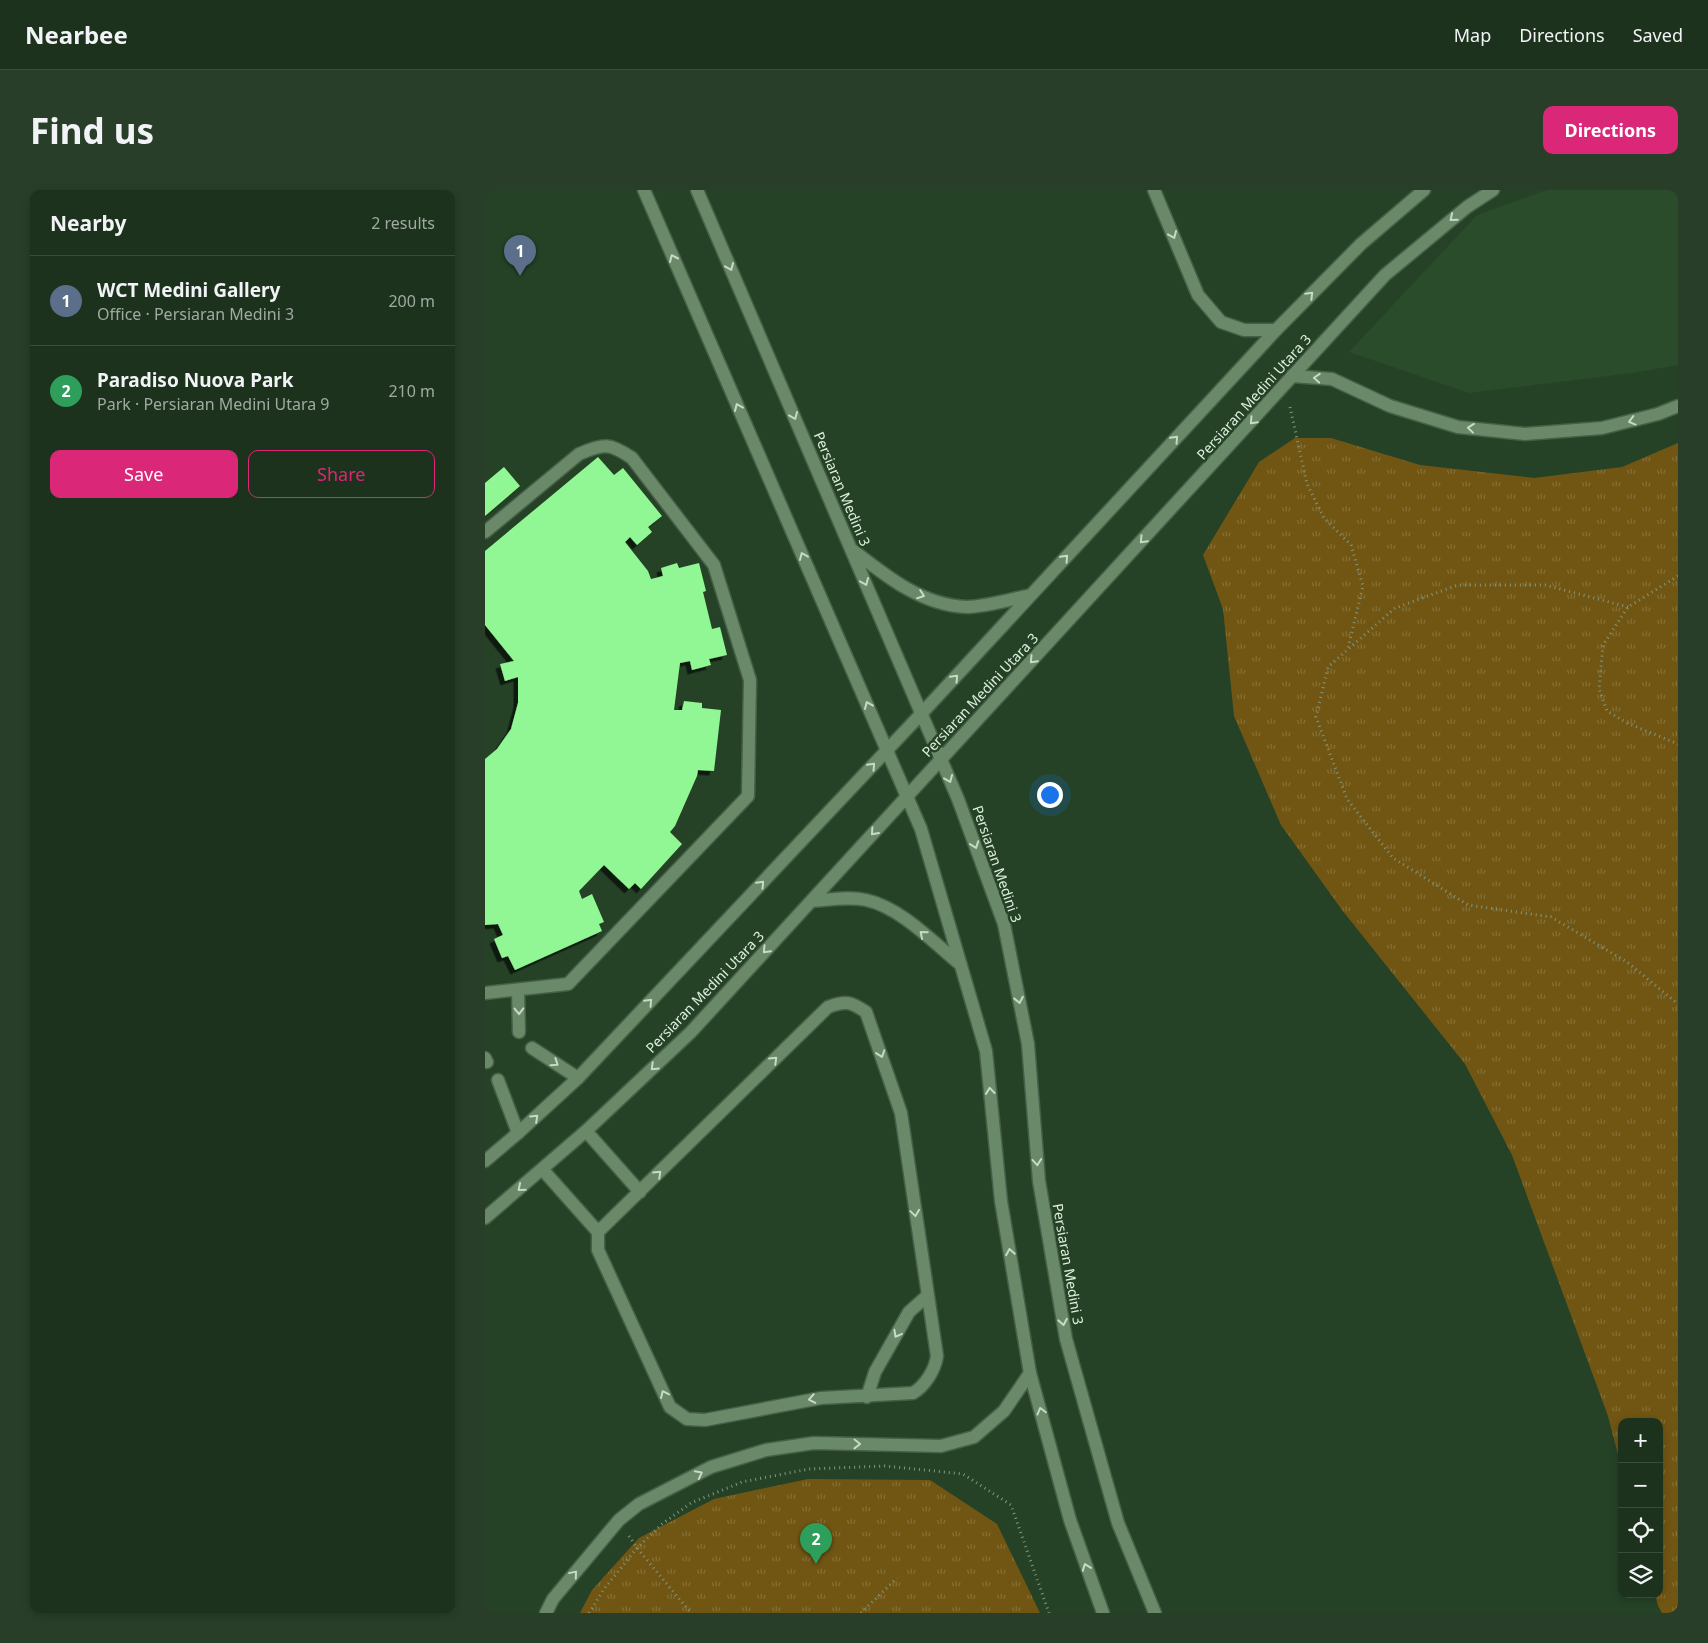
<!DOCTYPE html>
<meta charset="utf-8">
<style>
:root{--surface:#1c321c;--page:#293e29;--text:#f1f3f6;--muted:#a0aaa3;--line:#3a4d3b;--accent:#db2777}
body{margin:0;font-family:"Noto Sans",sans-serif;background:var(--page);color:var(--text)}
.controls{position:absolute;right:15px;bottom:15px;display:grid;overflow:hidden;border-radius:10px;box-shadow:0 2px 8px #0003}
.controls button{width:45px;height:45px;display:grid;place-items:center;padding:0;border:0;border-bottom:1px solid var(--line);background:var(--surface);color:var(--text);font:25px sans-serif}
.you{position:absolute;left:564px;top:604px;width:18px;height:18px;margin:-12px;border:4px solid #fff;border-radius:50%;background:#1a73e8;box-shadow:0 0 0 8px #1a73e833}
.badge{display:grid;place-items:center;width:32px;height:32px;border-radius:50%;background:var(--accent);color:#fff;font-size:16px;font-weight:700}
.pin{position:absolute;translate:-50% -41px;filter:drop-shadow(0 1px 2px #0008)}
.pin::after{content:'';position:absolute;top:26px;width:18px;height:15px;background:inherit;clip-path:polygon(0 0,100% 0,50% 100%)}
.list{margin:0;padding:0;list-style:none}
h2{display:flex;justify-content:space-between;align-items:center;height:65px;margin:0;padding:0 20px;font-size:21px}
h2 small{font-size:16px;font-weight:400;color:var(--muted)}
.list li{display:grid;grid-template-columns:32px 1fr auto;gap:15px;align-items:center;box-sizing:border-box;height:90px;padding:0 20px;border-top:1px solid var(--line)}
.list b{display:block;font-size:19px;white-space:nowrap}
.list p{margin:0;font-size:16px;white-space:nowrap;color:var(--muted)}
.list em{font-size:16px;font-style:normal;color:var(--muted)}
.actions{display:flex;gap:10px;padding:15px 20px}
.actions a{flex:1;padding:11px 0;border:1px solid var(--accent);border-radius:10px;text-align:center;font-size:18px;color:var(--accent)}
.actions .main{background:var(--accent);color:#fff}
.icon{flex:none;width:28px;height:28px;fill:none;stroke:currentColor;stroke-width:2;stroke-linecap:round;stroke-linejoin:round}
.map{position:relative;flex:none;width:1193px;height:1423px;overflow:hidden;border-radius:10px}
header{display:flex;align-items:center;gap:30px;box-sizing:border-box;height:70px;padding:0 25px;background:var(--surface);border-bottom:1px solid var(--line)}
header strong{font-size:24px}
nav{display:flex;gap:28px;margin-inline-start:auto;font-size:18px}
.intro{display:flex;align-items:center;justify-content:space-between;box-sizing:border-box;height:120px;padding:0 30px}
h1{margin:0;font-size:35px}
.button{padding:12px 22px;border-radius:10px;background:var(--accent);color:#fff;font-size:18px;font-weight:700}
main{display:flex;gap:30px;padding:0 30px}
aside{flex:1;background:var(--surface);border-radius:10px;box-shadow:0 2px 8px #0003}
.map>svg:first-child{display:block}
</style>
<header>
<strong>Nearbee</strong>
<nav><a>Map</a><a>Directions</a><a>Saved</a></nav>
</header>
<div class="intro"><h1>Find us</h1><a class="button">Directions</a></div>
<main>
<aside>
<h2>Nearby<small>2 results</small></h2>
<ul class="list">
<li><span class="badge" style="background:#5c6f8a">1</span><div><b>WCT Medini Gallery</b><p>Office · Persiaran Medini 3</p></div><em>200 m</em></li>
<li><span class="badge" style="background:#2e9e5b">2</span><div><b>Paradiso Nuova Park</b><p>Park · Persiaran Medini Utara 9</p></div><em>210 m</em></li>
</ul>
<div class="actions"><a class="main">Save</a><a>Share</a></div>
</aside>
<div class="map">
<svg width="1193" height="1423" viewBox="0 0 1193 1423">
<defs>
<pattern id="park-tufts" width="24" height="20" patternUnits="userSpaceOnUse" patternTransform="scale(1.25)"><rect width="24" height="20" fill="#715613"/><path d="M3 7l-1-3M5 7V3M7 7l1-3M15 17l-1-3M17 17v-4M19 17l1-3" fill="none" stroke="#856f35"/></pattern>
<filter id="shadow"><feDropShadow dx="-4.5" dy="4.5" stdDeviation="0" flood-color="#0009"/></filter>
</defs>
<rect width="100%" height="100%" fill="#254226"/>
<path fill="#2a4c2b" d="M 1062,0 L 1193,0 L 1193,175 L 1148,183 L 984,203 L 864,162 L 992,25 Z"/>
<path fill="url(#park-tufts)" d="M 810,248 L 846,248 L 935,275 L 1049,288 L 1137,277 L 1193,253 L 1193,1423 L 1177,1423 L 1173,1416 L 1170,1404 L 1174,1404 L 1174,1232 L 1137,1232 L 1137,1280 L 1123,1226 L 1027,965 L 980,874 L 857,720 L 796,635 L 749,526 L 738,419 L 718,365 L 774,272 Z
M 323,1289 L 445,1290 L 512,1334 L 555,1423 L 95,1423 L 107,1400 L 154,1348 L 229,1309 Z"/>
<path fill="#91f795" filter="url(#shadow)" d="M 113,267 L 129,285 L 138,278 L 177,326 L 163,337 L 167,342 L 152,355 L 145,347 L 140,352 L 163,381 L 166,389 L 178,386 L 176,378 L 192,373 L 194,378 L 214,373 L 221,401 L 218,402 L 227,439 L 235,437 L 242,465 L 224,469 L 226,475 L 207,480 L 205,471 L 195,473 L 189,520 L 197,520 L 199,511 L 217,513 L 217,518 L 236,520 L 229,581 L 213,580 L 212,586 L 190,636 L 185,642 L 197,654 L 156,699 L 150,693 L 144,699 L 119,675 L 94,701 L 97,709 L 107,704 L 119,732 L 114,734 L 117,741 L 30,780 L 23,766 L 17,768 L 9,749 L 18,745 L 13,734 L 0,735 L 0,569 L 12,559 L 26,539 L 33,513 L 33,487 L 20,491 L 15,474 L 29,471 L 0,435 L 0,361 Z
M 19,277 L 35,296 L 0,326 L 0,293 Z"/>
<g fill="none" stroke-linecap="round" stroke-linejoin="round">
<defs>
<path id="lane" d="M 669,0 L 713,105 L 736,132 L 759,140 L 791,140
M 807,186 L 847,189 L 905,216 L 973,237 L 1040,244 L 1117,238 L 1173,224 L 1193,216
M 0,342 L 94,264 C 119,253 125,253 147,268 L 229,375 L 265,490 L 263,606 L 83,794 L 0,803
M 33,800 L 34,842
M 47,858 L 93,888
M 0,868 L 2,872
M 13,890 L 33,943
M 101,941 L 155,1002
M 58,980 L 113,1042 L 113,1060 L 185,1217 L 202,1229 L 220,1230 L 336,1208 L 428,1203 C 440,1196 450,1180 452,1166 L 416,923 L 381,822 C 366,812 361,810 343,817 L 113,1042
M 382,1207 L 390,1182 L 424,1122 L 442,1106"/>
<path id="street" d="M 61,1423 L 68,1409 L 134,1330 L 154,1314 L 226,1277 L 281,1260 L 329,1253 L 456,1256 L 489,1247 L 519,1221 L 545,1183"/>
<path id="secondary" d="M 159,0 L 436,639 L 501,861 L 516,1011 L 545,1183 L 585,1330 L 618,1423
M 212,0 L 473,609 L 519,734 L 543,854 L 554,991 L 581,1149 L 633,1333 L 670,1423
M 369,361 C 402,387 437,415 481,417 C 500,417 527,409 546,405
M 326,711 C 344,710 363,706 381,710 C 415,717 449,753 476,775
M 0,971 L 33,943 L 93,888 L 437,523 L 791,140 L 876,54 L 939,0
M 0,1028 L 101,941 L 206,842 L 900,85 L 982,17 L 1008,0"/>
</defs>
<use href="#lane" stroke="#465f47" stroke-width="15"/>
<use href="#street" stroke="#465f47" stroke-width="15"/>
<use href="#secondary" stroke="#465f47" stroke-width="15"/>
<path stroke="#809781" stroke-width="3" stroke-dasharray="1 4" stroke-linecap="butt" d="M 805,217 L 822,294 L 839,328 L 866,355 L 878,396 L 863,458
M 1193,386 L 1143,417 L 1118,455 L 1114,499 L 1122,521 L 1142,533 L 1193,554
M 1143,417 L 1060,395 L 973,395 L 910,418 L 843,477 L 831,527 L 862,609 L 908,668 L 983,715 L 1066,727 L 1142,772 L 1193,814
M 144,1346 L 152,1358 L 206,1423
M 104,1423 L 119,1399 L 152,1358 L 177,1334 L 206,1313 L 257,1292 L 324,1279 L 400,1276 L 478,1284 L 526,1315 L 564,1423
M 376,1423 L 412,1388"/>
<use href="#lane" stroke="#698969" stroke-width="12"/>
<use href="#street" stroke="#698969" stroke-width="12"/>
<use href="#secondary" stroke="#698969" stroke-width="12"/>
</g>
<defs><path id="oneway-chevron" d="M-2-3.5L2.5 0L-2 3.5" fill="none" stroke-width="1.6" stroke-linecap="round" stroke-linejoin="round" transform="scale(1.25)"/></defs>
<g stroke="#c6dac6">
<use href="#oneway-chevron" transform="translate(968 28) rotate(140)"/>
<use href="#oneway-chevron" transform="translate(688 45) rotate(67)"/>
<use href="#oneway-chevron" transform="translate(188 68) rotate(-114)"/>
<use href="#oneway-chevron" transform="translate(245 77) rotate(67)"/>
<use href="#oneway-chevron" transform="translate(825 105) rotate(-45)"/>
<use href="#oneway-chevron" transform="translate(832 188) rotate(-176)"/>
<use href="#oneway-chevron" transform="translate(253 217) rotate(-113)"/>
<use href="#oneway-chevron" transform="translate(309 226) rotate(67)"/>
<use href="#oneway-chevron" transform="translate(768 231) rotate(133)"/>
<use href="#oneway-chevron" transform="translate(1147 231) rotate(165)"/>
<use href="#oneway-chevron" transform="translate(986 238) rotate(-174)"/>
<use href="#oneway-chevron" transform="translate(690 249) rotate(-47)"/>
<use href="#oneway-chevron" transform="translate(658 350) rotate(133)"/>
<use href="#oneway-chevron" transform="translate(318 366) rotate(-113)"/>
<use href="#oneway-chevron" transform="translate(580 368) rotate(-47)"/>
<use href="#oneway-chevron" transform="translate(380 392) rotate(67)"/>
<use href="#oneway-chevron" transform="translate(436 405) rotate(20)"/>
<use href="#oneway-chevron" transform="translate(548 470) rotate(133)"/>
<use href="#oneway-chevron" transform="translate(470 488) rotate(-47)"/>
<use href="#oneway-chevron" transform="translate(383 515) rotate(-113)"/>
<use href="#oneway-chevron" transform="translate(387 576) rotate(-47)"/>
<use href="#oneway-chevron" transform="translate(464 589) rotate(67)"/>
<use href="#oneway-chevron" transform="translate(389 642) rotate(132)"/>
<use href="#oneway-chevron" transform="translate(490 655) rotate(70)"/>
<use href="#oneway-chevron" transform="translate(276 694) rotate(-47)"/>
<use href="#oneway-chevron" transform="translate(438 744) rotate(-140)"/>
<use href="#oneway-chevron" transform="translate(281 760) rotate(133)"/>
<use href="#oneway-chevron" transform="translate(534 810) rotate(79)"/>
<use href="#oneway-chevron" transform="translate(164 812) rotate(-47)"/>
<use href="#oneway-chevron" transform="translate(34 821) rotate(89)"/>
<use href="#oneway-chevron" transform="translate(396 864) rotate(71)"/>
<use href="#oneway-chevron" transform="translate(289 870) rotate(-44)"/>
<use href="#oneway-chevron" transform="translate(70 873) rotate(34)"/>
<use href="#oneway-chevron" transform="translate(169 877) rotate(136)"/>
<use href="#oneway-chevron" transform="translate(505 901) rotate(-96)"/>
<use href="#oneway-chevron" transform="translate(50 928) rotate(-43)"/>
<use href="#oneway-chevron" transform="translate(552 972) rotate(85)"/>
<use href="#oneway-chevron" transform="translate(173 984) rotate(-44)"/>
<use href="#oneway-chevron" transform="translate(36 998) rotate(140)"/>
<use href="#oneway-chevron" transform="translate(430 1023) rotate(82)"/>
<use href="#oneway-chevron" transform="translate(525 1062) rotate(-100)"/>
<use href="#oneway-chevron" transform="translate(578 1132) rotate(80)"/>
<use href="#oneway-chevron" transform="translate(412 1144) rotate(119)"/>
<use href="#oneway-chevron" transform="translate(179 1204) rotate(-115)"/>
<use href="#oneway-chevron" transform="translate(327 1209) rotate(169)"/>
<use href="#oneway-chevron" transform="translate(556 1221) rotate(-105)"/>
<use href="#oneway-chevron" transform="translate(372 1254) rotate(1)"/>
<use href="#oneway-chevron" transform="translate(214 1284) rotate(-27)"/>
<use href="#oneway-chevron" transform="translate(601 1377) rotate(-110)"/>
<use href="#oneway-chevron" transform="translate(89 1384) rotate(-50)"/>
</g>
<g text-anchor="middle" stroke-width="5" stroke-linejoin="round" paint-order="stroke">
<g font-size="14" fill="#ded" stroke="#254226">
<text transform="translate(769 207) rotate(-48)" y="5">Persiaran Medini Utara 3</text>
<text transform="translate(357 299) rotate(67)" y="5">Persiaran Medini 3</text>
<text transform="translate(495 505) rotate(-47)" y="5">Persiaran Medini Utara 3</text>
<text transform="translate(512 674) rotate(71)" y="5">Persiaran Medini 3</text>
<text transform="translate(220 802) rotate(-46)" y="5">Persiaran Medini Utara 3</text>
<text transform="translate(583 1074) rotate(80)" y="5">Persiaran Medini 3</text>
</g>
</g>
</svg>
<div class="controls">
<button>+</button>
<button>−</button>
<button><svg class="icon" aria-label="locate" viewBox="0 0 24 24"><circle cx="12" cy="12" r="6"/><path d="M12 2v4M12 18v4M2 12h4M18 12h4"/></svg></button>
<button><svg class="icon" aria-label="layers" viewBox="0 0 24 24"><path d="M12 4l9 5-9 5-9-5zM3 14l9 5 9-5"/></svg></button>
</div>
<div class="you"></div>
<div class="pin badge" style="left:35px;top:86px;background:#5c6f8a">1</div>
<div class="pin badge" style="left:331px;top:1374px;background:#2e9e5b">2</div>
</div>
</main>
